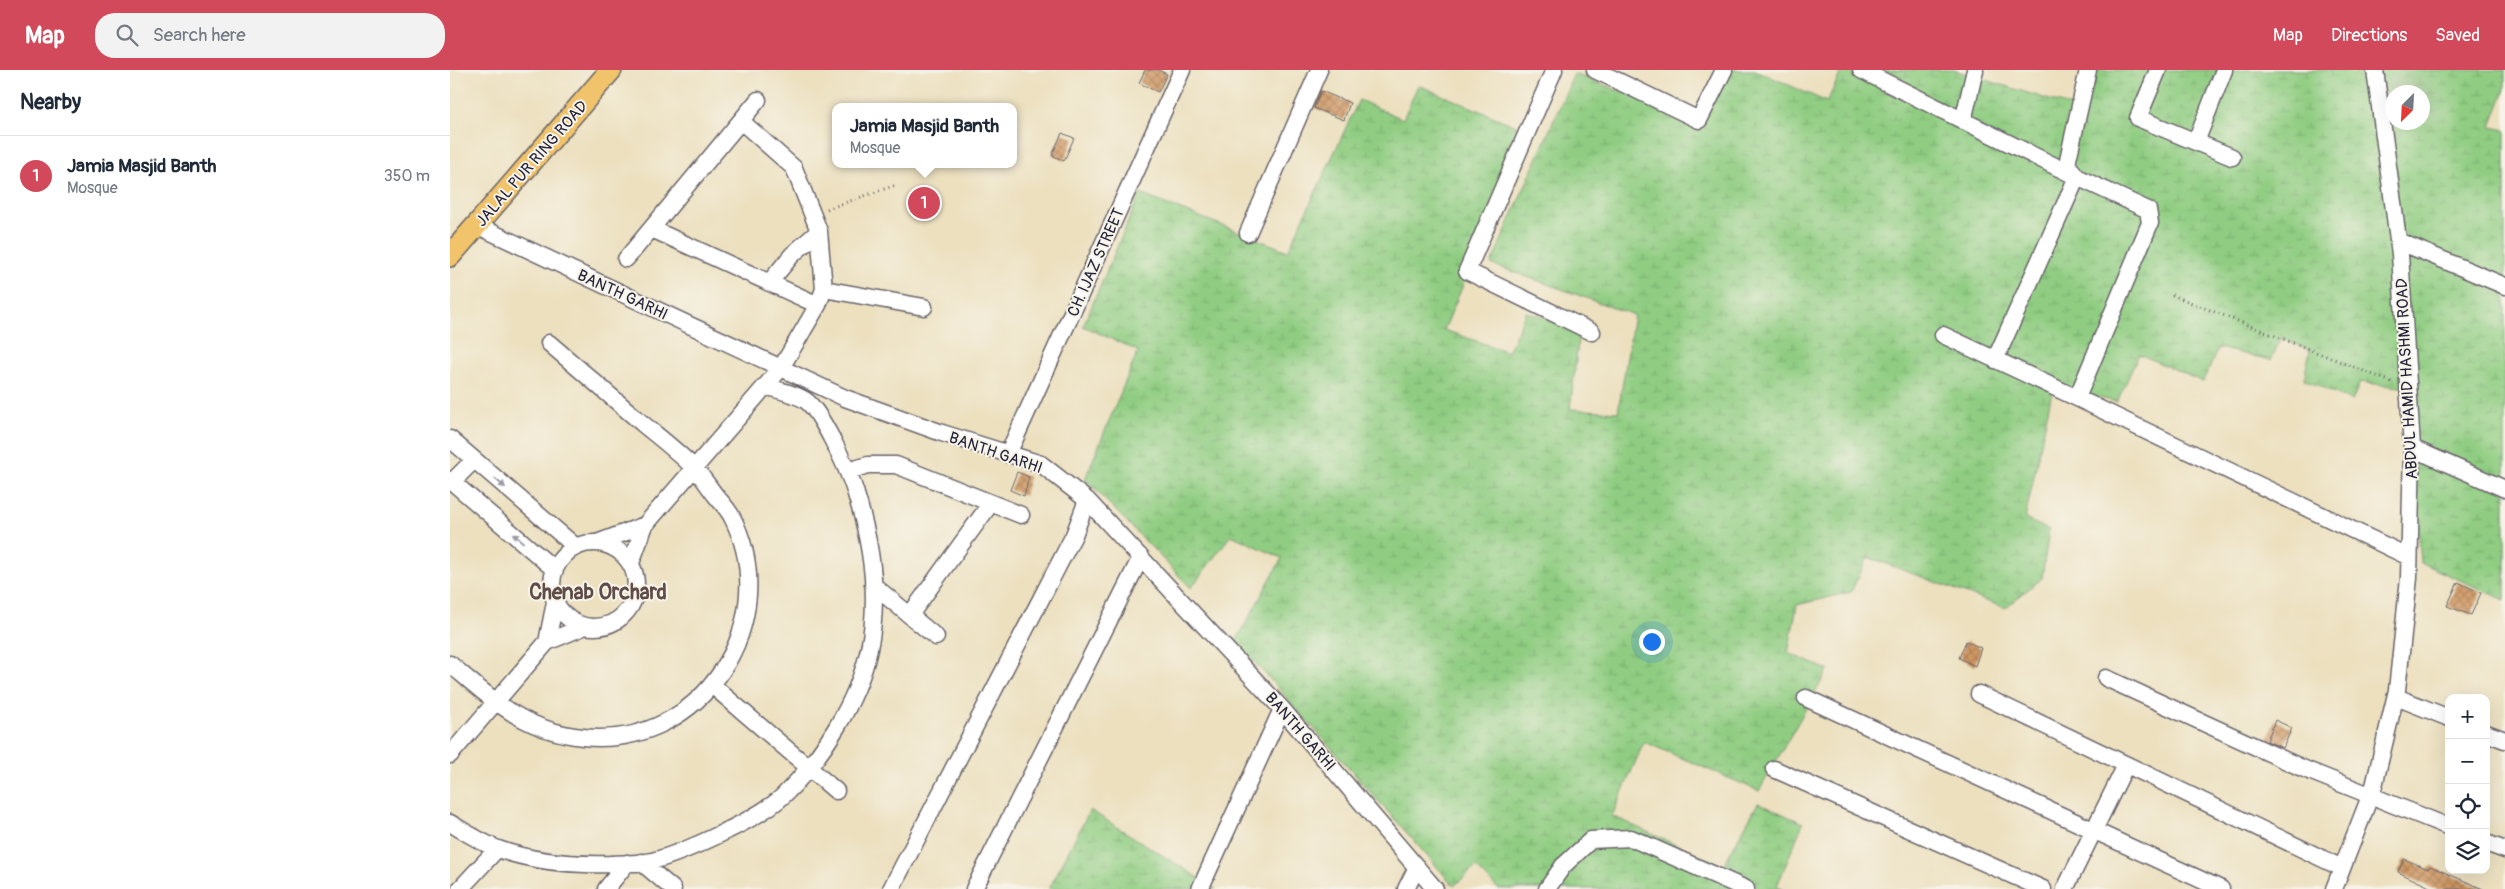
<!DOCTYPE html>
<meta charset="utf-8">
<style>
:root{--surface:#fff;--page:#f2f2f3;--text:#1f2937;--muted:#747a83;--line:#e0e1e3;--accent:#d1495b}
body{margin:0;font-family:Pangolin,sans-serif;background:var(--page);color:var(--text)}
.controls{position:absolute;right:15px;bottom:15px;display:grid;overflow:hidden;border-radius:10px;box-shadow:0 5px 20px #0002}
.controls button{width:45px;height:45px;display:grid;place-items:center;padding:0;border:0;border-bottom:1px solid var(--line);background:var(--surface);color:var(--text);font:25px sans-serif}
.compass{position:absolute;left:1935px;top:15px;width:45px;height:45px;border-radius:50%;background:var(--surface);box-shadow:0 5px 20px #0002;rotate:204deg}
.you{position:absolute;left:1201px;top:571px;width:18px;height:18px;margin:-12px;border:4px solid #fff;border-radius:50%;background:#1a73e8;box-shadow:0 0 0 8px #1a73e833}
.badge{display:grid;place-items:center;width:32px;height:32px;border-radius:50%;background:var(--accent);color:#fff;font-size:16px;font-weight:700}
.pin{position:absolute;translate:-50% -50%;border:2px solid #fff;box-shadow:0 1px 5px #0006}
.popup{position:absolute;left:382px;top:33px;width:185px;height:65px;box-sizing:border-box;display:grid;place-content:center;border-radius:10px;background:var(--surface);filter:drop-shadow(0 1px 4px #0005);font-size:16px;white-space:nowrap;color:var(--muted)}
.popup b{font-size:19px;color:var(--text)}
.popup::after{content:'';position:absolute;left:50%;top:100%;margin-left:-10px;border:10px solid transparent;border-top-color:var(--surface)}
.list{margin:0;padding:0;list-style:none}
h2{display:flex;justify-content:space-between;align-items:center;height:65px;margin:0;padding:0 20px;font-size:21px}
h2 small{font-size:16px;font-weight:400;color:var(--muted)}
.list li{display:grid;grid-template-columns:32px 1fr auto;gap:15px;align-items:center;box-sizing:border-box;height:80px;padding:0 20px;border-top:1px solid var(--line)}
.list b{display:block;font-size:19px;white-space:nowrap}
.list p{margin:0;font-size:16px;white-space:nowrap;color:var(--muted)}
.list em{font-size:16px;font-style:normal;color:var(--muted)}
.icon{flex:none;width:28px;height:28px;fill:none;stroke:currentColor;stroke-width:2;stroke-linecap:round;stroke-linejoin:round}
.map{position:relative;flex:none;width:2055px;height:819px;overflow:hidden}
header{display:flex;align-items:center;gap:30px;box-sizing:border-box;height:70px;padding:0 25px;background:var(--accent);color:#fff}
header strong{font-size:24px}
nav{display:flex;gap:28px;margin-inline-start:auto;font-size:18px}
.search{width:350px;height:45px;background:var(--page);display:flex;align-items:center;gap:12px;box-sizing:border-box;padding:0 18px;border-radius:20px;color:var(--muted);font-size:19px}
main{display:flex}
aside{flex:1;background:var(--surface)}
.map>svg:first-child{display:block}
</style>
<header>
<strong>Map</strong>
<div class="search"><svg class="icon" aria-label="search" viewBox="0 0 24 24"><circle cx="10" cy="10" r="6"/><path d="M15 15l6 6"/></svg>Search here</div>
<nav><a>Map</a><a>Directions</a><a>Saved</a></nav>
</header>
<main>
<aside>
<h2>Nearby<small></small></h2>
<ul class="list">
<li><span class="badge">1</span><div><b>Jamia Masjid Banth</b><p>Mosque</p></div><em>350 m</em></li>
</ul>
</aside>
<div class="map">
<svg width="2055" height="819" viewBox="0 0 2055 819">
<defs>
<pattern id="wetland-marsh" width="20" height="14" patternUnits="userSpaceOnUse" patternTransform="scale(1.25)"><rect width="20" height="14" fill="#90cd82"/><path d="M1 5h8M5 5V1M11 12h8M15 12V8" fill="none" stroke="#7cb071"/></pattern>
<pattern id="building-cross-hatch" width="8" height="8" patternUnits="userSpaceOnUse" patternTransform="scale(1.25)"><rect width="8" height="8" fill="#d09964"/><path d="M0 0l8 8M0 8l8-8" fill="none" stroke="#a87c54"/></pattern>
</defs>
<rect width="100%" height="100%" fill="#f7f3e8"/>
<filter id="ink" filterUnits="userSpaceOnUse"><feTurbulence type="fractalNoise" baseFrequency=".02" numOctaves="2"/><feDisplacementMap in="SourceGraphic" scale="10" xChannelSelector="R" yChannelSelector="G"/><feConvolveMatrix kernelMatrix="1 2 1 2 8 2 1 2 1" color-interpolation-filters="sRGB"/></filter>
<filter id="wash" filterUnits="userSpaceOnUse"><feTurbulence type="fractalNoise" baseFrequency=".0096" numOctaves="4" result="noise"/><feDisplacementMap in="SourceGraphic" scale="20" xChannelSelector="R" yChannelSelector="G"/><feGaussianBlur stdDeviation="1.12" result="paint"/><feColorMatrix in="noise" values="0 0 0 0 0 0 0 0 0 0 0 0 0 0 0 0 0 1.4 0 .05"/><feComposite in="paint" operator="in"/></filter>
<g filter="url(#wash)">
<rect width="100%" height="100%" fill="#ece0bf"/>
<path fill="url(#wetland-marsh)" stroke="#59785e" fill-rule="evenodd" d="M 1274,0 L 1305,0 L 1377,32 L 1392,0 L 1504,0 L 1629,39 L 1638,0 L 2055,0 L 2055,19 L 2041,57 L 2055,60 L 2055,530 L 1971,493 L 1958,318 L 1910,312 L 1902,331 L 1854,309 L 1860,280 L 1831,268 L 1821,290 L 1768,278 L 1753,312 L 1689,284 L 1667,332 L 1603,317 L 1575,449 L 1599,460 L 1592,508 L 1555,538 L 1418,487 L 1401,522 L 1347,535 L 1338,583 L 1378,600 L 1309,721 L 1194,672 L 1162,746 L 1273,796 L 1308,733 L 1353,753 L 1327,816 L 1332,819 L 1048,819 L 1026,797 L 1004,816 L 786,571 L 832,488 L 781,465 L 741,518 L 635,409 L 688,281 L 633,256 L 690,124 L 838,181 L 909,30 L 953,49 L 968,15 L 1078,61 L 994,260 L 1058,282 L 1076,242 L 1130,257 L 1120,339 L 1168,342 L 1184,245 L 1041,194 L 1124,4 L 1249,50 ZM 1942,22 L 1972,22 L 1972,52 L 1942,52 Z
M 640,740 L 766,819 L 599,819 Z"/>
<g id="blocks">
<path fill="url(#building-cross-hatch)" d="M 695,0 L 708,0 L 717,4 L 708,22 L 689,13 Z
M 871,21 L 900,33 L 894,50 L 864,38 Z
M 612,63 L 624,68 L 614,91 L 602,85 Z
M 567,402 L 579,407 L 574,426 L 560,420 Z
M 2008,512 L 2031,523 L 2021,545 L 1997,536 Z
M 1516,571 L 1531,578 L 1525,596 L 1509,588 Z
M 1825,650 L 1842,658 L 1833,678 L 1817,671 Z
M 1954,789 L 1978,799 L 1980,796 L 2033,819 L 1984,819 L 1948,802 Z"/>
</g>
</g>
<g filter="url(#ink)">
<use href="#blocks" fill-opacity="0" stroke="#696469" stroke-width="1"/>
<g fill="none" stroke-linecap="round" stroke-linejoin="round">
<defs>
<path id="minor" d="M 1104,0 L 1017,201 L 1142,262
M 1145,0 L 1249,50 L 1274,0
M 1411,0 L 1627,107 L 1545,290
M 1638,0 L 1617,94 L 1627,107 L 1698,140 L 1700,153 L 1627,328 L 1959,487
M 1708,0 L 1688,48 L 1782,87
M 1513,51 L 1525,0
M 1746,72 L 1774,0
M 26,155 L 395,328 L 492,363 L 591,394 L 637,430 L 832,639 L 985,819
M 202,159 L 368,235
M 798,163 L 869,0
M 1948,171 L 2055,216
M 176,189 L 308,30
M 319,213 L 342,185 L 369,161
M 374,219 L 474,237
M 1493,265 L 1627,328
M 0,369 L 126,477
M 1962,378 L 2055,419
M 558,384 L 732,0
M 398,401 L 418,395 L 446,395 L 571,445
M 0,410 L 105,500
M 2,412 L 24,390
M102 515a42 42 0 1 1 84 0a42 42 0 1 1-84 0Z
M 147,473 L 195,455
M 181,493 L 195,455 L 331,298 L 368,235 L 374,219 L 369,161 L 344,98 L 291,51
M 423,515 L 486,567
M 460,545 L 541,433
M 97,572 L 105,532
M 0,594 C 43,630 74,661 133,667 C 252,680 335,551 282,447 C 278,439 271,432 266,426 C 258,416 251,404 242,396 C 227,381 210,368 193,354 C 162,327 130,300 99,273
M 1656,608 L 1852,698 L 1999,757
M 263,616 L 386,721
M 1529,624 L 1892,798
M 1946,627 L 1999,648
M 1356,628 L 1771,819
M 2036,663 L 2055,670
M 0,685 L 97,572 L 133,557
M 1324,699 L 1593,819
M 0,753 C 15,762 32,773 48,779 C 84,792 122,795 160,794 C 174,793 189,794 202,791 C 234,783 310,748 333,726 C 372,688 408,631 419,579 C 430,527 421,471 405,421 C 399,402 370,339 355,330 C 344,323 327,320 315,316
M 2036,773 L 2055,780
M 191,792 L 223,819
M 10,819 L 47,779
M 156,819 L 177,793
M 441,819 L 624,465 L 637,430
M 524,819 L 691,487
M 750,819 L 832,639
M 956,819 L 967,797
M 1097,819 L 1113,796 L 1141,770 L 1181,768 L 1296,819
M 1615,819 L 1676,695
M 1884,819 L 1924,716 L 1947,620 L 1959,508 L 1962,378 L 1950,184 L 1925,0"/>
<path id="major" d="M 0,186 L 161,0"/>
</defs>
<use href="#minor" stroke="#696469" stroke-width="19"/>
<use href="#major" stroke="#696469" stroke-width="24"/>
<path stroke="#696469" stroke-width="3" stroke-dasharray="1 4" stroke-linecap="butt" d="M 377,139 L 446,115
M 1722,225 L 1944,313"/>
<use href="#minor" stroke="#fff" stroke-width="16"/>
<use href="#major" stroke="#f1c36a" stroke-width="21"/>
</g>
<defs><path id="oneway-solid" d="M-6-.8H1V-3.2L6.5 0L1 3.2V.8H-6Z" transform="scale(1.25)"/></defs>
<g fill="#9c9ca7">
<use href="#oneway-solid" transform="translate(50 413) rotate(41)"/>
<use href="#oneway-solid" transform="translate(68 468) rotate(-139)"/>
</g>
</g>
<g text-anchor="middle" stroke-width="4" stroke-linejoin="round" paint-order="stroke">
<g font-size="16" fill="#22223b" stroke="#f7f3e8">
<text transform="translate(81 93) rotate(-49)" y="6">JALAL PUR RING ROAD</text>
<text transform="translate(645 192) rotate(-66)" y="6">CH. IJAZ STREET</text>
<text transform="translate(173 224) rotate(25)" y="6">BANTH GARHI</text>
<text transform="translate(1956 309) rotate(-93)" y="6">ABDUL HAMID HASHMI ROAD</text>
<text transform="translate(546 382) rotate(19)" y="6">BANTH GARHI</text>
<text transform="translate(851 661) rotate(49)" y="6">BANTH GARHI</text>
</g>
<g font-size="21" font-weight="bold" fill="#5f4c49" stroke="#f7f3e8">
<text x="148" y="529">Chenab Orchard</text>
</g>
</g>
</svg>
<div class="controls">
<button>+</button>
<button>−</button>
<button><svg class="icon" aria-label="locate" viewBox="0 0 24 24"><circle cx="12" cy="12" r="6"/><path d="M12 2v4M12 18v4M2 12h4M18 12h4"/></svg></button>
<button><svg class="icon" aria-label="layers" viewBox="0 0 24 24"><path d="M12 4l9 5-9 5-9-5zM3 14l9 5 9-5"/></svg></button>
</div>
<svg class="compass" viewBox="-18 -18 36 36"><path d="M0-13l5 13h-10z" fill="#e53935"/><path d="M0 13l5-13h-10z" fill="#747a83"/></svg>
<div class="you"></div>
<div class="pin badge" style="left:474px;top:133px">1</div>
<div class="popup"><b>Jamia Masjid Banth</b>Mosque</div>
</div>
</main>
